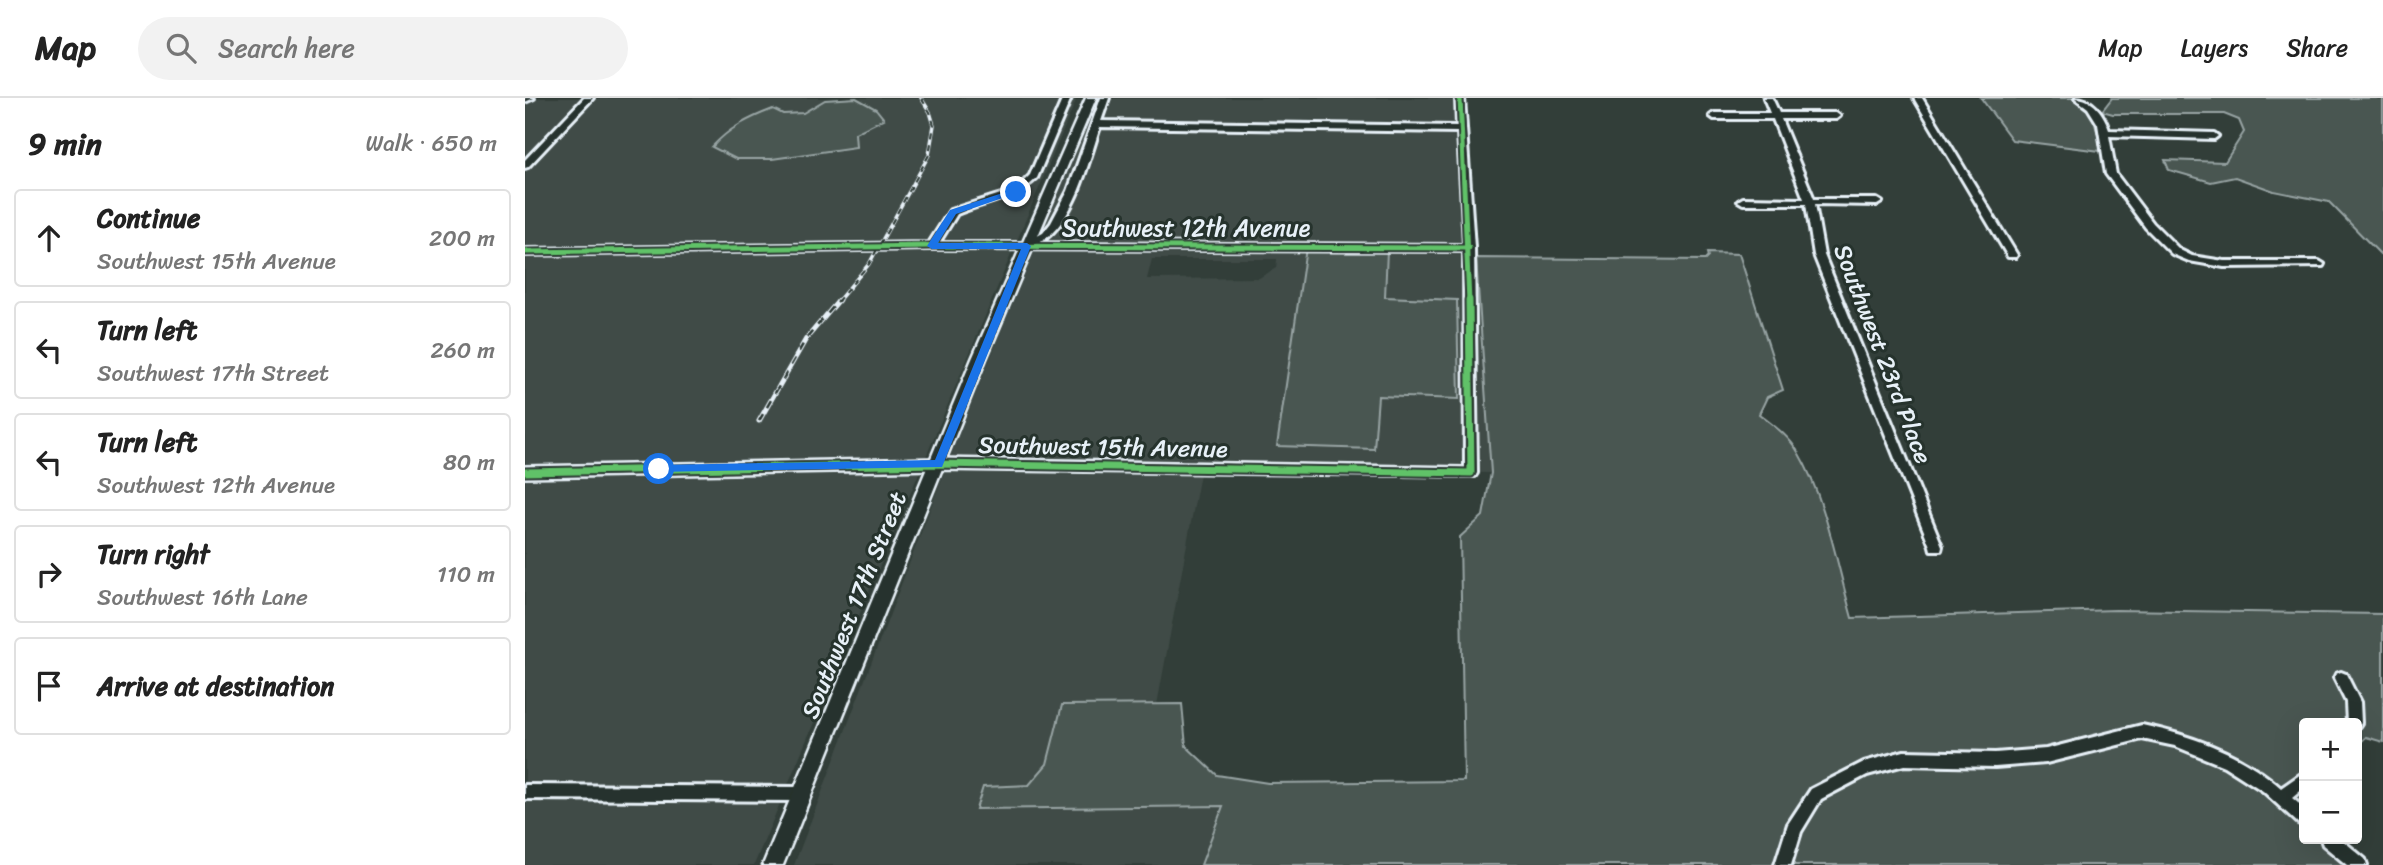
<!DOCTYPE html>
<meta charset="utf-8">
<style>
:root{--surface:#fff;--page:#f2f2f2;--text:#222;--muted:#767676;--line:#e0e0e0}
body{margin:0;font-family:Sriracha,sans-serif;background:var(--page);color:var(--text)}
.controls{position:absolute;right:21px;bottom:21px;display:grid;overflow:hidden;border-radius:7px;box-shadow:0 7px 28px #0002}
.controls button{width:63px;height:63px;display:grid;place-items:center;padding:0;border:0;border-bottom:2px solid var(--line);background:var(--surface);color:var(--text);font:35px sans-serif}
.stop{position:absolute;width:21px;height:21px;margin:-16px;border:5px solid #1a73e8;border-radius:50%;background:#fff}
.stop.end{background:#1a73e8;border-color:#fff;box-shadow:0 2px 7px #0008}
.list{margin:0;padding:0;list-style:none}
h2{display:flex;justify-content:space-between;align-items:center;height:91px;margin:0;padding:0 28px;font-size:30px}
h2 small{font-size:23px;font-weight:400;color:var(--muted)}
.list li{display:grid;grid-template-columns:46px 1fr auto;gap:21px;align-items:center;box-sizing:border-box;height:98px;margin:0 14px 14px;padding:0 14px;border:2px solid var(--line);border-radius:7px}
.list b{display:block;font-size:26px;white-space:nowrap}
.list p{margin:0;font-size:23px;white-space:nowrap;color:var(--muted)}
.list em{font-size:23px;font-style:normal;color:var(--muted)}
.icon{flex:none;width:38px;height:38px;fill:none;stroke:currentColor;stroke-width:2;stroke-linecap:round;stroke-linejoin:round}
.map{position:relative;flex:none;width:1858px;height:767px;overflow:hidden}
header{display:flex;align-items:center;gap:42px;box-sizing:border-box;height:98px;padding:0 35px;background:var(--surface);border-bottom:2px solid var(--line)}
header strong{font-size:33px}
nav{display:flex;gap:38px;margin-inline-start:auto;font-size:24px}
.search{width:490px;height:63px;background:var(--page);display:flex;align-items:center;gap:18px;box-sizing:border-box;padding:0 24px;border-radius:38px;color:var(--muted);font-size:26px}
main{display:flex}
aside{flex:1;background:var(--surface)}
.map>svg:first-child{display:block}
</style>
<header>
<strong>Map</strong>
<div class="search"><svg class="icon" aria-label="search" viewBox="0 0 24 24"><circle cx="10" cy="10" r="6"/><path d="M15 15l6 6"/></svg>Search here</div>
<nav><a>Map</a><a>Layers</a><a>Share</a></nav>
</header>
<main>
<aside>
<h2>9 min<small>Walk · 650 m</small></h2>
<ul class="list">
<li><svg class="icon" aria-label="ahead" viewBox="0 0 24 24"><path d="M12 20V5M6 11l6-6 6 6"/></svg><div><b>Continue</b><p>Southwest 15th Avenue</p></div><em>200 m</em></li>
<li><svg class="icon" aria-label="left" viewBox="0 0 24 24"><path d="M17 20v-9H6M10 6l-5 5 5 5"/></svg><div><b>Turn left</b><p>Southwest 17th Street</p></div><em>260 m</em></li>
<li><svg class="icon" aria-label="left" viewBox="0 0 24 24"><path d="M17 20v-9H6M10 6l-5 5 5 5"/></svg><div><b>Turn left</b><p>Southwest 12th Avenue</p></div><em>80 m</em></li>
<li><svg class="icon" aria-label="right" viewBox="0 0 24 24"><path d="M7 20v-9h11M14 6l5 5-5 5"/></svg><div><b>Turn right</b><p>Southwest 16th Lane</p></div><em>110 m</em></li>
<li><svg class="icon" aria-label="arrive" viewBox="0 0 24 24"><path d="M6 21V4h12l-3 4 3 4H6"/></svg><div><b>Arrive at destination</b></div></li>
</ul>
</aside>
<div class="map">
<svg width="1858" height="767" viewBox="0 0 1858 767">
<rect width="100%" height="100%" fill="#323e39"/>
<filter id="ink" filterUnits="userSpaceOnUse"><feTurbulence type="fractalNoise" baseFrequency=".0143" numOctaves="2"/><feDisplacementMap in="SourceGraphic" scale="14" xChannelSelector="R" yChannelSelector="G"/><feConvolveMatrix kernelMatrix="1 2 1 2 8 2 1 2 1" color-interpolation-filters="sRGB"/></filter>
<g filter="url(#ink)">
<path fill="#3f4b46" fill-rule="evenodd" d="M 11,0 L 313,0 L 300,2 L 278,15 L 258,16 L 187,49 L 211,61 L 330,35 L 351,11 L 331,0 L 538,0 L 505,78 L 499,86 L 488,92 L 439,106 L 424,114 L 402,150 L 431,115 L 492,95 L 506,87 L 513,78 L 546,0 L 552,0 L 229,767 L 0,767 L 0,3 Z
M 572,0 L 939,0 L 947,158 L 951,160 L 966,375 L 749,372 L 675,376 L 632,607 L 538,607 L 522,666 L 505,687 L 452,711 L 698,708 L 676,767 L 269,767 L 433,338 ZM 627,161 L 752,161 L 752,162 L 751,170 L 734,180 L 622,181 Z"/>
<path fill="#495651" stroke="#98a4a4" stroke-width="2" d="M 331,0 L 351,11 L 359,21 L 330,35 L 331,49 L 247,61 L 211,61 L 187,49 C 204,30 224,20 248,11 L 258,16 L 278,15 L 300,2 Z
M 1456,0 L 1549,0 C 1570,11 1572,32 1576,53 L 1487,42 Z
M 1587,0 L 1858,0 L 1858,159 L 1804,104 L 1749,93 L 1710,79 L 1686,84 L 1644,72 L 1640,62 L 1700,64 L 1719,34 L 1714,22 L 1699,16 L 1588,16 L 1577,13 Z
M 781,150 L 862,152 L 860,199 L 932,202 L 934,301 L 853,298 L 849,351 L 752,348 Z
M 1182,155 L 1214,156 L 1258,292 L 1242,299 L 1234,316 C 1248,327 1264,338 1273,354 C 1301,401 1312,467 1327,520 L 1591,512 L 1858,516 L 1858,644 L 1841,639 L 1832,648 L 1832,625 L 1779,625 L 1779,697 L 1774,702 L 1779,707 L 1779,741 L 1814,741 L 1842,767 L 676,767 L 698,708 L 451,711 L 458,689 L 504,687 L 522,666 L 537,607 L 657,606 L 661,648 L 692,677 L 743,685 L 939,683 L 935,439 L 958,418 L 966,375 L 951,160 L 1180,162 L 1183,159 Z"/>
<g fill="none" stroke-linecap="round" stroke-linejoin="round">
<defs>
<path id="minor" d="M 0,0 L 9,0 L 0,4 Z
M 59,0 L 68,0 L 3,69 L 0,70 L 0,62 Z
M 538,0 L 546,0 L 512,80 C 490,102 459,104 432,116 L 414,145 L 499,145 L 518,135 L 526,125 L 543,93 L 576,0 L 584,0 L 576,23 L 932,28 L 931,0 L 939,0 L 949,150 L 952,375 L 950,378 L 413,371 L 0,379 L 0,369 L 413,361 L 940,370 L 939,153 L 407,151 L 0,157 L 0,151 L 404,145 L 425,112 L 479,95 L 498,84 L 505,77 ZM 575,29 L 933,34 L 939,147 L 514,145 C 549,126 563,65 575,29 Z
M 1239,0 L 1247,0 L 1254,15 L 1311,15 L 1315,18 L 1311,21 L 1256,21 L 1289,101 L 1352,101 L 1357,104 L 1352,107 L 1290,106 L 1299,157 L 1417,448 L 1416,452 L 1406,452 L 1405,448 L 1289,157 L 1281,106 L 1218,106 L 1213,103 L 1218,100 L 1279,101 L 1248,21 L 1189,21 L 1185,18 L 1189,15 L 1245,15 Z
M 1389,0 L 1397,0 L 1492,157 L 1491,159 L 1483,159 L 1482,157 Z
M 1550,0 C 1568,0 1579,16 1584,32 L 1689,35 L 1693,38 L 1689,41 L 1584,38 L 1591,76 L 1628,125 L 1655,152 L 1667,158 L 1699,163 L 1794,163 L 1799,166 L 1798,168 L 1699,169 L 1664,163 L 1647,156 L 1621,130 L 1581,76 L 1573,26 L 1563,10 Z
M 1816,574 L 1821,576 L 1835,604 L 1836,625 L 1832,631 L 1832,625 L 1822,625 L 1821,604 L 1809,580 L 1811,576 Z
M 1617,627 C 1666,637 1718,656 1756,690 L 1779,674 L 1779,690 L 1767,700 L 1779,710 L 1779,728 L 1773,725 L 1738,693 L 1699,668 L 1650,648 L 1617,641 L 1521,665 L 1470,669 L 1379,667 L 1342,677 L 1296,701 L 1276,734 L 1266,767 L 1250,767 L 1263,726 L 1286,691 L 1339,664 L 1379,653 L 1470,655 L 1521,651 Z
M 0,687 L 277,689 L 282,691 L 285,696 L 282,701 L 277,703 L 0,701 Z
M 1796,741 L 1816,741 L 1840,761 L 1842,767 L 1822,767 L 1798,747 Z"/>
<path id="major" d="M 561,0 L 571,0 L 461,261 L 258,767 L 238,767 L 447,261 Z"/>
</defs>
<use href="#minor" stroke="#e8f1f8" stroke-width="6"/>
<use href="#major" stroke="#e8f1f8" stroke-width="5"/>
<use href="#minor" fill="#26332d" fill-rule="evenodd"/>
<use href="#major" fill="#26332d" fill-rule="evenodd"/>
<defs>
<path id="rail-far1" d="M 312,204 L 344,166 L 404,57 L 409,27 L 405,14 L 396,0"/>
<path id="rail" d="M 234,323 L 281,241 L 314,202"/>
</defs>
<use href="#rail-far1" stroke="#e8f1f8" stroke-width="3.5"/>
<use href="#rail" stroke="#e8f1f8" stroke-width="5"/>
<use href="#rail-far1" stroke="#26332d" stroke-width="2" stroke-dasharray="6" stroke-linecap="butt"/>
<use href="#rail" stroke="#26332d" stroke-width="2.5" stroke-dasharray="8" stroke-linecap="butt"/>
<defs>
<path id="cycleway-far1" d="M 935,0 L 944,204
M 0,154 L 407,148 L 944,150"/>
<path id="cycleway" d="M 0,374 L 413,366 L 946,375 L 944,202"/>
</defs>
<use href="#cycleway-far1" stroke="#26332d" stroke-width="9"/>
<use href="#cycleway" stroke="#26332d" stroke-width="11"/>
<use href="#cycleway-far1" stroke="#61c268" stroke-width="5"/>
<use href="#cycleway" stroke="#61c268" stroke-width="7"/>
</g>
</g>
<path fill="#1a73e8" d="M 487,92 L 495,94 L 431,116 L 413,145 L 502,145 L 506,148 L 417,369 L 130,374 L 128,371 L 134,367 L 410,362 L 496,151 L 407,151 L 402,148 L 425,112 Z"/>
<g text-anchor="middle" stroke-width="6" stroke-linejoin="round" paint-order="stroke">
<g font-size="24" fill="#e8f1f8" stroke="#26332d">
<text x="661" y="138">Southwest 12th Avenue</text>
<text transform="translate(1358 256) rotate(69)" y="8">Southwest 23rd Place</text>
<text transform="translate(578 349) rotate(1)" y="8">Southwest 15th Avenue</text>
<text transform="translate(329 507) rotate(-68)" y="8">Southwest 17th Street</text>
</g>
</g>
</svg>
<div class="controls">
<button>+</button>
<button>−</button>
</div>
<div class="stop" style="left:134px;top:371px"></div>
<div class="stop end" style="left:491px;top:94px"></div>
</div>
</main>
